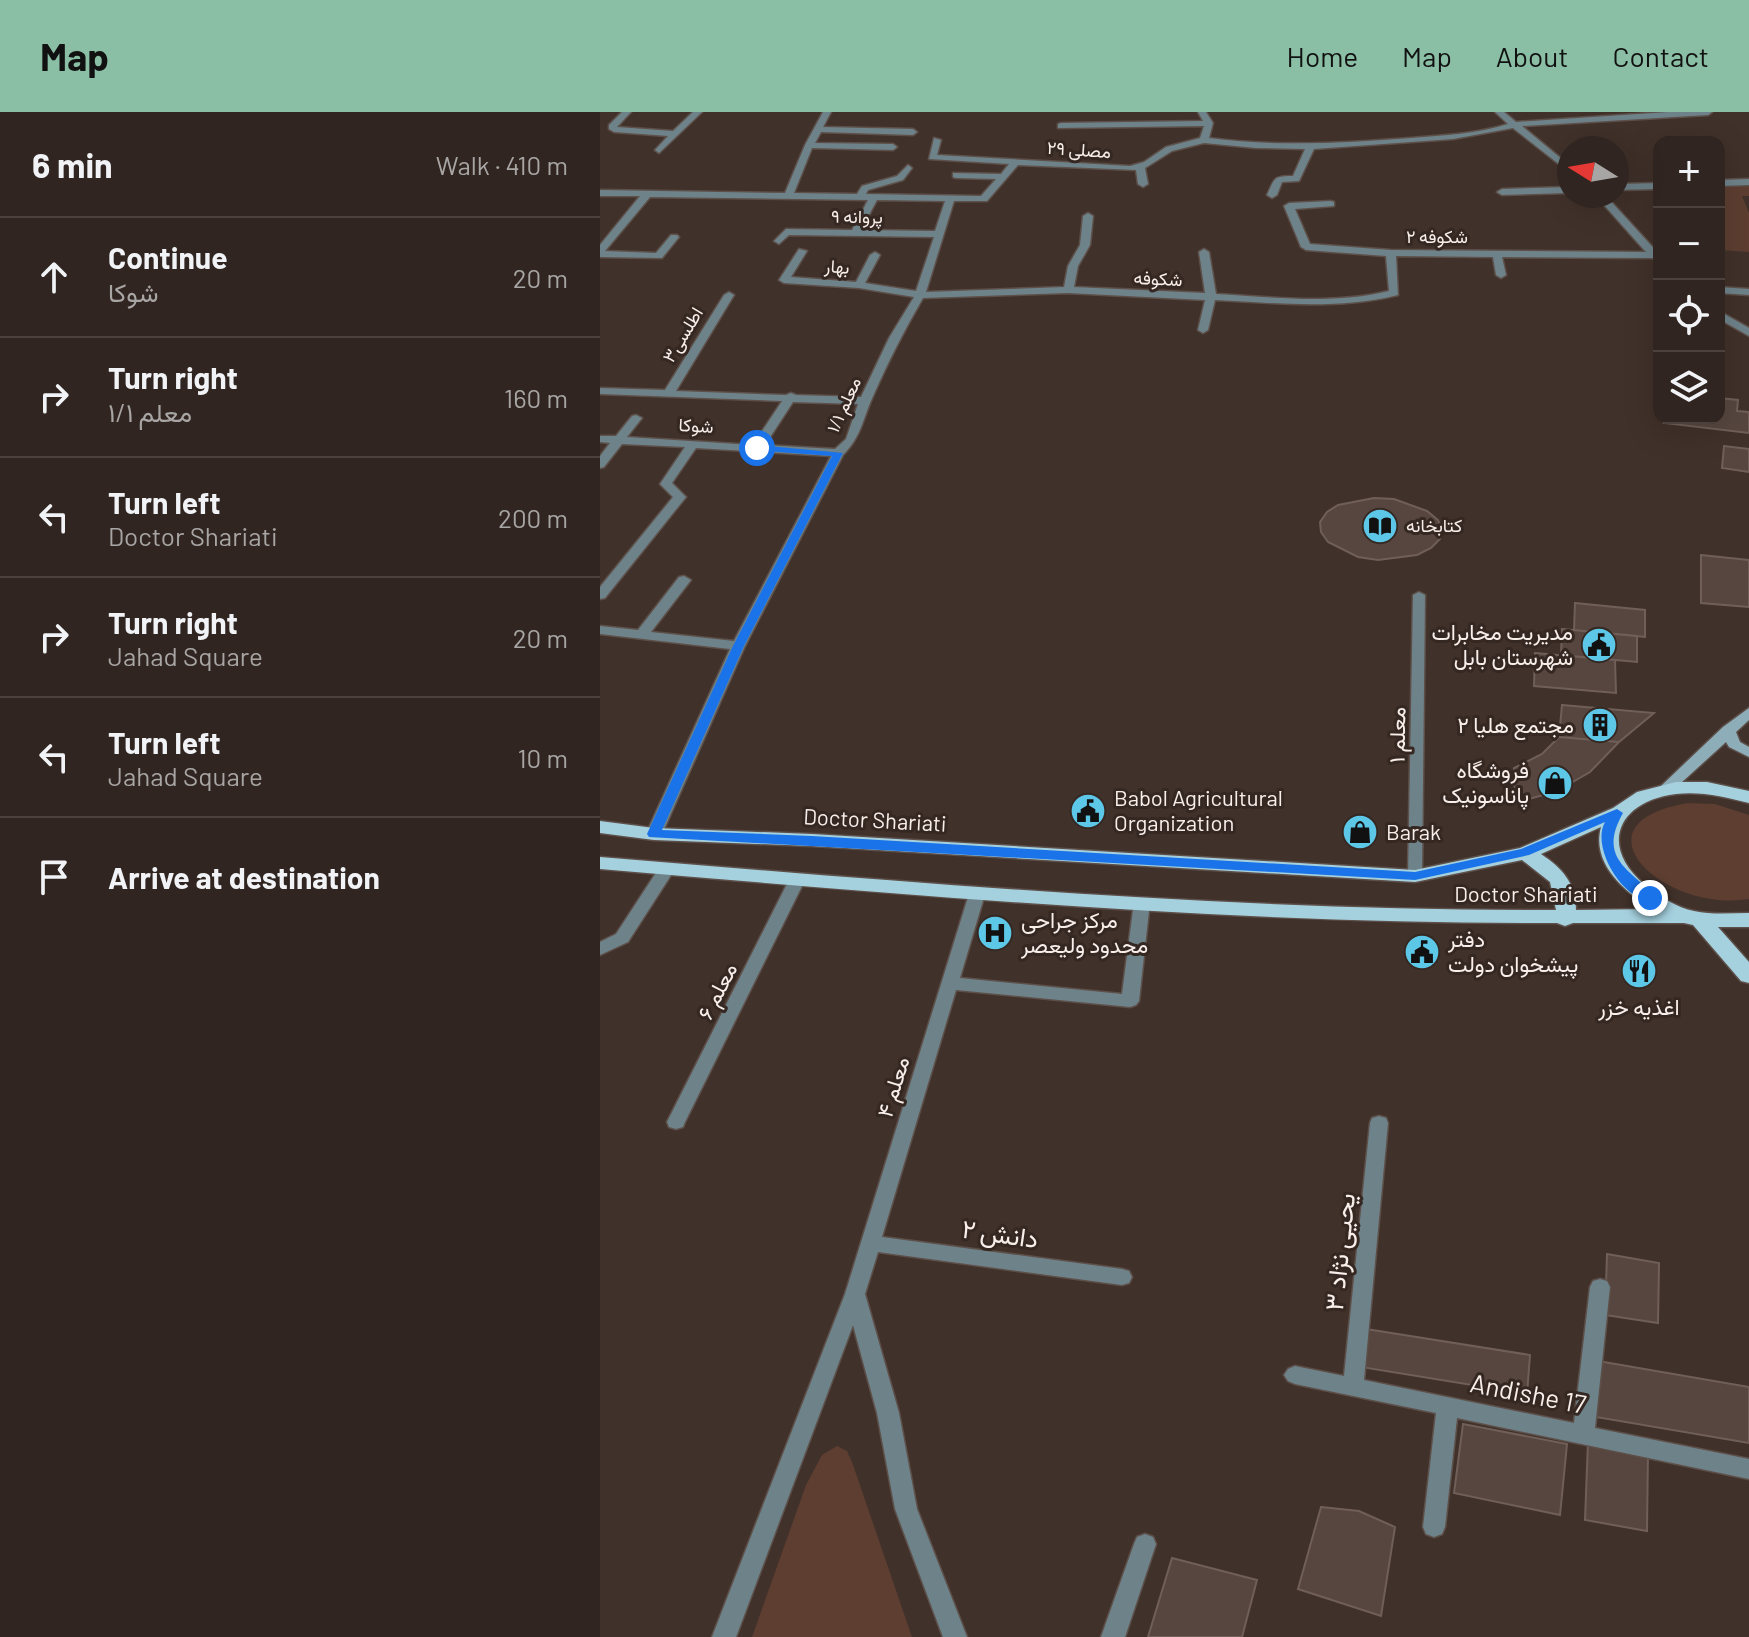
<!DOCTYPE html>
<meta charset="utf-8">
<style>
:root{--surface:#302520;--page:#3c312d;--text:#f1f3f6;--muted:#a8a5a5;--line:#4b423e;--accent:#8abfa5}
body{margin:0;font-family:Barlow,Vazirmatn,sans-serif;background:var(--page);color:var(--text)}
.controls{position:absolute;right:24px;top:24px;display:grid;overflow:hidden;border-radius:16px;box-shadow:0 8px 32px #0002}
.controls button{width:72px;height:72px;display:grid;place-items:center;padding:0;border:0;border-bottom:2px solid var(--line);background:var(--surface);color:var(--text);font:40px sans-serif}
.compass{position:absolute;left:957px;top:24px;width:72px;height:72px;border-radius:50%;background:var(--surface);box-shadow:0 8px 32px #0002;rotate:281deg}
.stop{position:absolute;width:24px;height:24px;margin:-18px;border:6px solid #1a73e8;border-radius:50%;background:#fff}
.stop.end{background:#1a73e8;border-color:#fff;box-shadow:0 2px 8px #0008}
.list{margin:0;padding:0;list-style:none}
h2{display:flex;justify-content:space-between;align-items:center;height:104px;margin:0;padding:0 32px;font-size:34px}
h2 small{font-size:26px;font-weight:400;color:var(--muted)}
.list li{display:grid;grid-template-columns:52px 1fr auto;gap:24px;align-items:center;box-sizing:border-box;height:120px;padding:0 32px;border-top:2px solid var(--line)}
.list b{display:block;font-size:30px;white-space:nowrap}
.list p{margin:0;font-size:26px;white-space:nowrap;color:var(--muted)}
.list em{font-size:26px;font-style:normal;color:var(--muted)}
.icon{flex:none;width:44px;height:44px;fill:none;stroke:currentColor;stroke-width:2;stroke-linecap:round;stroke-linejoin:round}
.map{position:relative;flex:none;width:1149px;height:1525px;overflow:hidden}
header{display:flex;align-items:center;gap:48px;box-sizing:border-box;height:112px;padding:0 40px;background:var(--accent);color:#111}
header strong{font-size:38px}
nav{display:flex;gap:44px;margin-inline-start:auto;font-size:28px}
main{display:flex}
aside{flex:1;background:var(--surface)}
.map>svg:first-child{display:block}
</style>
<header>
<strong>Map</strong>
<nav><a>Home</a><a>Map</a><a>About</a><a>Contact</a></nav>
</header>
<main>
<aside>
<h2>6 min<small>Walk · 410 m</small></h2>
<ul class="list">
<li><svg class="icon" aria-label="ahead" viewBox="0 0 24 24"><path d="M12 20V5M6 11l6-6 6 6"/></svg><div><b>Continue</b><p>شوکا</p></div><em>20 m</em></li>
<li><svg class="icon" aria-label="right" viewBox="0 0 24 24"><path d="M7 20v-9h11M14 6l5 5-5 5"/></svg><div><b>Turn right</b><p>معلم ۱/۱</p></div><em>160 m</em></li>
<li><svg class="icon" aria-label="left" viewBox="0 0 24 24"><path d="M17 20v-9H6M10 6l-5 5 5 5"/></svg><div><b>Turn left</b><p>Doctor Shariati</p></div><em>200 m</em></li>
<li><svg class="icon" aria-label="right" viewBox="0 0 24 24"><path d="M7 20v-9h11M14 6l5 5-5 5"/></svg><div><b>Turn right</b><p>Jahad Square</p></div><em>20 m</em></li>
<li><svg class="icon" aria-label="left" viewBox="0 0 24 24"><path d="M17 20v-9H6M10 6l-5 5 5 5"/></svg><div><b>Turn left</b><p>Jahad Square</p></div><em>10 m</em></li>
<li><svg class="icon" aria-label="arrive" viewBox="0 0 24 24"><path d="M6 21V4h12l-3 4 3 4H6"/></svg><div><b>Arrive at destination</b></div></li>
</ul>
</aside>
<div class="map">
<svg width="1149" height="1525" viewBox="0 0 1149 1525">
<rect width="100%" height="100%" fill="#40312a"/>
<path fill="#5d3e31" d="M 1149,73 L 1149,84 L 1142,84 L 1149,101 L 1149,140 L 1119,138 L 1119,75 Z
M 1088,691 L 1115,692 L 1149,703 L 1149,787 C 1063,801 968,711 1088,691 Z
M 237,1334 L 247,1339 L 252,1350 L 312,1525 L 152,1525 L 206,1373 L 222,1343 Z"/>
<path fill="#56463f" stroke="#705f58" stroke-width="2" d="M 1119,286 L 1138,288 L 1137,299 L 1149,300 L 1149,321 L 1064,311 L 1065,306 L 1119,306 Z
M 1124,334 L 1149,337 L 1149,360 L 1122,356 Z
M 774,386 L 794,387 L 827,399 L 838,408 L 842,417 L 840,427 L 831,436 L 817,443 L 778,448 L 758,445 L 728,430 L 721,420 L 720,410 L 727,400 L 738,393 Z
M 1101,443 L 1149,448 L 1149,495 L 1101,491 Z
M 975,491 L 1045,498 L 1045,525 L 974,518 Z
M 962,517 L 1037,524 L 1037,550 L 961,543 Z
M 935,541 L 1015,548 L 1016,581 L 934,574 Z
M 962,593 L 1054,601 L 1019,630 L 959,625 Z
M 959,625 L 1019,630 L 990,660 L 957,679 L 915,691 L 914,656 L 942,642 Z
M 1007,1142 L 1059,1151 L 1058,1211 L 1005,1203 Z
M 766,1217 L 930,1243 L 927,1282 L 761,1255 Z
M 998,1249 L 1149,1275 L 1149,1331 L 996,1305 Z
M 863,1312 L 967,1332 L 960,1403 L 854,1381 Z
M 988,1330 L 1048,1340 L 1047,1419 L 985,1408 Z
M 721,1395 L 759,1399 L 795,1415 L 781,1504 L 698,1477 Z
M 572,1446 L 657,1468 L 642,1525 L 548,1525 Z"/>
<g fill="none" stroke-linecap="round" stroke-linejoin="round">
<defs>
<path id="lane" d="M 819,480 L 825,483 L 822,764 L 815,769 L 808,764 L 813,483 Z"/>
<path id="street" d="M 22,0 L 31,0 L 17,15 L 73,19 L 93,0 L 102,0 L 59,41 L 55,38 L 68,24 L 14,20 L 9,17 L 9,13 Z
M 223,0 L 231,0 L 223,15 L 313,17 L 317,20 L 313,23 L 221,20 L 215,31 L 293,32 L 297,35 L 293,38 L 212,36 L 194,81 L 257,82 L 262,74 L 297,64 L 308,53 L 312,56 L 303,68 L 268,78 L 266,82 L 381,84 L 396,67 L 356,66 L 353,65 L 353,61 L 401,62 L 409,52 L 329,47 L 334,26 L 341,28 L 337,43 L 530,54 L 544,50 L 566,35 L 600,26 L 604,14 L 458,16 L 458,12 L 461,11 L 603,9 L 598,0 L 606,0 L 613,11 L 609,26 C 677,35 744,31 811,26 C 844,23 877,22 908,12 L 895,0 L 904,0 L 916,10 L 1068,0 L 1112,0 L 1108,3 L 922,14 L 969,53 L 969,60 L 913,16 L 853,27 L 714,37 L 699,69 L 682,70 L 677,83 L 672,86 L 667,83 C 675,66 673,64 693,64 L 705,37 L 656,36 L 604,31 L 572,39 L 545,56 L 548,72 L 543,75 L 538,72 L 536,58 L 418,53 L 387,89 L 354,89 L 326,180 L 464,175 L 468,154 L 480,133 L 483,104 L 488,101 L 493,104 L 490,133 L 478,154 L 474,175 L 605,181 L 599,140 L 604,137 L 609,140 L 616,182 C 673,185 733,193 789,179 L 786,144 L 706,138 L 701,135 L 684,94 L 689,91 L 731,89 L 734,90 L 734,94 L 695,97 L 710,132 L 791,138 L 1046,140 L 996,84 L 1006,84 L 1059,142 L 1059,150 L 1052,146 L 902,145 L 906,163 L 901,166 L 896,163 L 893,145 L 796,144 L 798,183 C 738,198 676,191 615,188 L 608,218 L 603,221 L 598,218 L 605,188 L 468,181 L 323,186 C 305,217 289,248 274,282 C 263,305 262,324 243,343 L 145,534 L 62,722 L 54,727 L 46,722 L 130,537 L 0,522 L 0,514 L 38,518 L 79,465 L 84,464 L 91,468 L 51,520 L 134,529 L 231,344 L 96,336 L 72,371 L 86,385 L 5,486 L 0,487 L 0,475 L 73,385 L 60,372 L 85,335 L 22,332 L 4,355 L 0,356 L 0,344 L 10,331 L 0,330 L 0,324 L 16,324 L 32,304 L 36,303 L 42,306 L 27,325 L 153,333 L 182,289 L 0,282 L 0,276 L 65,278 L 124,183 L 129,180 L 134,183 L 76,279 L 186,283 L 191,281 L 196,283 L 261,285 L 289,226 L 314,185 L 259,176 L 184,171 L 179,168 L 199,137 L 207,139 L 191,165 L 256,170 L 270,143 L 275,140 L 280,143 L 265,171 L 316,179 L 334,125 L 189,123 L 179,132 L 174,129 L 186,117 L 252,118 L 268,88 L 50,85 L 5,139 L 56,141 L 71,123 L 77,123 L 79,125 L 62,146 L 0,145 L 0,133 L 40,84 L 0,84 L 0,78 L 185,81 L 205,33 ZM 277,88 L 345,89 L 335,119 L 261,118 ZM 193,290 L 258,292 L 246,327 L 235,337 L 165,333 Z
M 1149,67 L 1149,73 L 1119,74 L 1119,68 Z
M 1059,71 L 1059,77 L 1017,78 L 1017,72 Z
M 969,75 L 969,81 L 902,83 L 897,80 L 902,77 Z
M 1119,175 L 1149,177 L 1149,183 L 1119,181 Z
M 1119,199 L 1149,216 L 1149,224 L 1119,207 Z
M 67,752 L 75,757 L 28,830 L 0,843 L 0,830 L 16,822 L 61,753 Z
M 197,763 L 205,768 L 85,1010 L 83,1015 L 76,1017 L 69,1015 L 67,1010 L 189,768 Z
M 377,777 L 385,782 L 360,866 L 522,882 L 534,790 L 536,786 L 548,786 L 550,790 L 539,889 L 536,893 L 530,895 L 356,878 L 282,1125 L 522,1157 L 529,1159 L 532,1165 L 529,1171 L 522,1173 L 278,1140 L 265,1182 L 299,1301 L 317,1397 L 367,1525 L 343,1525 L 295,1397 L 277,1301 L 253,1213 L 136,1525 L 112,1525 L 245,1182 L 369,782 Z
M 779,1004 L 786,1006 L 788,1011 L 764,1268 L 974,1311 L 990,1175 L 993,1169 L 1000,1167 L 1007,1169 L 1010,1175 L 995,1316 L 1149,1347 L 1149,1367 L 857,1306 L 845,1415 L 842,1422 L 834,1425 L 826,1422 L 823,1415 L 836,1301 L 695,1272 L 688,1269 L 684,1263 L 688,1257 L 695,1254 L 744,1264 L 770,1011 L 772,1006 Z
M 545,1422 L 553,1425 L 556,1432 L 525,1525 L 501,1525 L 534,1432 L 537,1425 Z"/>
<path id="secondary" d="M 1149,596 L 1149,608 L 1136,620 L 1140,630 L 1149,635 L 1149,645 L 1129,635 L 1126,630 L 1071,680 L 1061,680 L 1058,677 L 1061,674 L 1123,615 Z"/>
<path id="primary" d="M 1076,670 L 1107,670 L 1149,679 L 1149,691 C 1125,685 1101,679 1076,682 C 1018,689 998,734 1045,773 C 1059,784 1077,796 1094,799 C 1112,803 1131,801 1149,801 L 1149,815 L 1118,815 L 1149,850 L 1149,871 L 1141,869 L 1093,813 L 1084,811 L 973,811 L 965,814 L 957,811 C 638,812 319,784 0,757 L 0,745 C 318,771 636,799 956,798 L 950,770 L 922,748 L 815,770 L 212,734 L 54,728 L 0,721 L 0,709 L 54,716 L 212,722 L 815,758 L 920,736 L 1013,696 L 1037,680 ZM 1001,715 C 991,752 1025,780 1053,797 L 976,798 C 976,771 962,756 941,742 Z"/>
</defs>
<use href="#lane" stroke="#5d4f49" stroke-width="3"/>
<use href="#street" stroke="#5d4f49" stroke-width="3"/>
<use href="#secondary" stroke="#5d4f49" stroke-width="3"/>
<use href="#primary" stroke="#5d4f49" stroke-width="3"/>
<use href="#lane" fill="#6e8289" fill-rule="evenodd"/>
<use href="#street" fill="#6e8289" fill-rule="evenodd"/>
<use href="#secondary" fill="#8daeb9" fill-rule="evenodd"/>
<use href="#primary" fill="#a5d0de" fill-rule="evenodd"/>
</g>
<path fill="#1a73e8" d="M 157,333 L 243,341 L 144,534 L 62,718 L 212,724 L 815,760 L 921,737 L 1017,697 L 1023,701 C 997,747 1030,757 1057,786 L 1055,789 C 1026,793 990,737 1005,710 L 929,743 L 815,768 L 49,725 L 47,722 L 133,534 L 232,344 L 153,338 Z"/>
<defs>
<symbol id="library-disc" viewBox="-11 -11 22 22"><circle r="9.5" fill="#5dc7e8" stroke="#352721"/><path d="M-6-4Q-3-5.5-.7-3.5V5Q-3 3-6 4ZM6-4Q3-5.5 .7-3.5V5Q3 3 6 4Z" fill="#111"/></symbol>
<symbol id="civic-disc" viewBox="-11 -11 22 22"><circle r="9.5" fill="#5dc7e8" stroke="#352721"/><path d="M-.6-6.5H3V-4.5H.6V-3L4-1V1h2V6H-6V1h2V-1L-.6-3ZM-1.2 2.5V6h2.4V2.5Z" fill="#111"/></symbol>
<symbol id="building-disc" viewBox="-11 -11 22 22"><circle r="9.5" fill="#5dc7e8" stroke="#352721"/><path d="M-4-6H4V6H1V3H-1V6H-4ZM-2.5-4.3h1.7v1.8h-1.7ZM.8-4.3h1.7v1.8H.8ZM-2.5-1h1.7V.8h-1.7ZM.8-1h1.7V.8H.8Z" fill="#111"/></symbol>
<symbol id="shop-disc" viewBox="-11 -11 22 22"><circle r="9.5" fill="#5dc7e8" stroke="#352721"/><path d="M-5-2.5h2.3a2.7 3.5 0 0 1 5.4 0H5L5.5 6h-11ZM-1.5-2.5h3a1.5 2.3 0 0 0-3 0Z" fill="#111"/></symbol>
<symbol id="hospital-disc" viewBox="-11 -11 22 22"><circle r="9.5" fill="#5dc7e8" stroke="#352721"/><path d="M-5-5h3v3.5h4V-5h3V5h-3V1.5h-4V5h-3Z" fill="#111"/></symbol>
<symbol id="restaurant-disc" viewBox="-11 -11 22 22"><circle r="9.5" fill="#5dc7e8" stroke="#352721"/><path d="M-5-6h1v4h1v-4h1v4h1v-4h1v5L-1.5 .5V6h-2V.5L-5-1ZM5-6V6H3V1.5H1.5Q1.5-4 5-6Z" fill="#111"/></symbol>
</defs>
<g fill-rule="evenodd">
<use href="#library-disc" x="760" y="394" width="40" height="40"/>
<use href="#civic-disc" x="979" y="513" width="40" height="40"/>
<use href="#building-disc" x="980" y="593" width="40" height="40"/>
<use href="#shop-disc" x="935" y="651" width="40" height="40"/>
<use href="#civic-disc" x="468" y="679" width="40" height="40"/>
<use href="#shop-disc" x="740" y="700" width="40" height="40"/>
<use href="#hospital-disc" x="375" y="801" width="40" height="40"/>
<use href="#civic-disc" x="802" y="820" width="40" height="40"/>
<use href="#restaurant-disc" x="1019" y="839" width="40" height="40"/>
</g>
<g text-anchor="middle" stroke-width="6" stroke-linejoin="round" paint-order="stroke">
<g font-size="18" fill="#f8eeea" stroke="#352721">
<text transform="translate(479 38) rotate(4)" y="6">مصلی ۲۹</text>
<text transform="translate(257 105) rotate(1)" y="6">پروانه ۹</text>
<text x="837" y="131">شکوفه ۲</text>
<text transform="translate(237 155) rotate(4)" y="6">بهار</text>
<text transform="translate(558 167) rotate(3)" y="6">شکوفه</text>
<text transform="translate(83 223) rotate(-59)" y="6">اطلسی۳</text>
<text transform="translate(244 293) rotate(-66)" y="6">معلم ۱/۱</text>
<text transform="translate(96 314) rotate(3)" y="6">شوکا</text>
</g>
<g font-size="18" fill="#f8eeea" stroke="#352721" text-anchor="start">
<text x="806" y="420">کتابخانه</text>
</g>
<g font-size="22" fill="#f8eeea" stroke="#352721" text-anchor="start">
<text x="973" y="528" text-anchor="end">مدیریت مخابرات<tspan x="973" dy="25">شهرستان بابل</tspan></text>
<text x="974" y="621" text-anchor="end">مجتمع هلیا ۲</text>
<text x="929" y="666" text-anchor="end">فروشگاه<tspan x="929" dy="25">پاناسونیک</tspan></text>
<text x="514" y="694">Babol Agricultural<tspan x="514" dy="25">Organization</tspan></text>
<text x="786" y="728">Barak</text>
<text x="421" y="816">مرکز جراحی<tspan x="421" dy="25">محدود ولیعصر</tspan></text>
<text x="848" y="835">دفتر<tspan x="848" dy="25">پیشخوان دولت</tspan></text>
<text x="1039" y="903" text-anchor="middle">اغذیه خزر</text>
</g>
<g font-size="22" fill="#f8eeea" stroke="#352721">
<text transform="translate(797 623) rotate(-89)" y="8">معلم ۱</text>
<text transform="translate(275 708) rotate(3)" y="8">Doctor Shariati</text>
<text x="926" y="790">Doctor Shariati</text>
<text transform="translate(117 879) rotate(-63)" y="8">معلم ۶</text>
<text transform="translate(293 975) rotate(-73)" y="8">معلم ۴</text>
</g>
<g font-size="26" fill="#f8eeea" stroke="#352721">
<text transform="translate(400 1122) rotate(8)" y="9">دانش ۲</text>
<text transform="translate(740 1140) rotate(-84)" y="9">یحیی نژاد ۳</text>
<text transform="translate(928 1282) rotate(11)" y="9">Andishe 17</text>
</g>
</g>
</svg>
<div class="controls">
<button>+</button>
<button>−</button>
<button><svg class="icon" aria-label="locate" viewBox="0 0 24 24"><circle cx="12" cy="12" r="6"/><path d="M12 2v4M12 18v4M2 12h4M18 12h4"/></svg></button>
<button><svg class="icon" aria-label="layers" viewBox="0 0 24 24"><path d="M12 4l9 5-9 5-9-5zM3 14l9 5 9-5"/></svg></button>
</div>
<svg class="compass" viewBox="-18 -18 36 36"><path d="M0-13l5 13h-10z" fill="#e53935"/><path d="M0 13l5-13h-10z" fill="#a8a5a5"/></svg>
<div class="stop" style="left:157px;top:336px"></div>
<div class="stop end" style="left:1050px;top:786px"></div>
</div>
</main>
